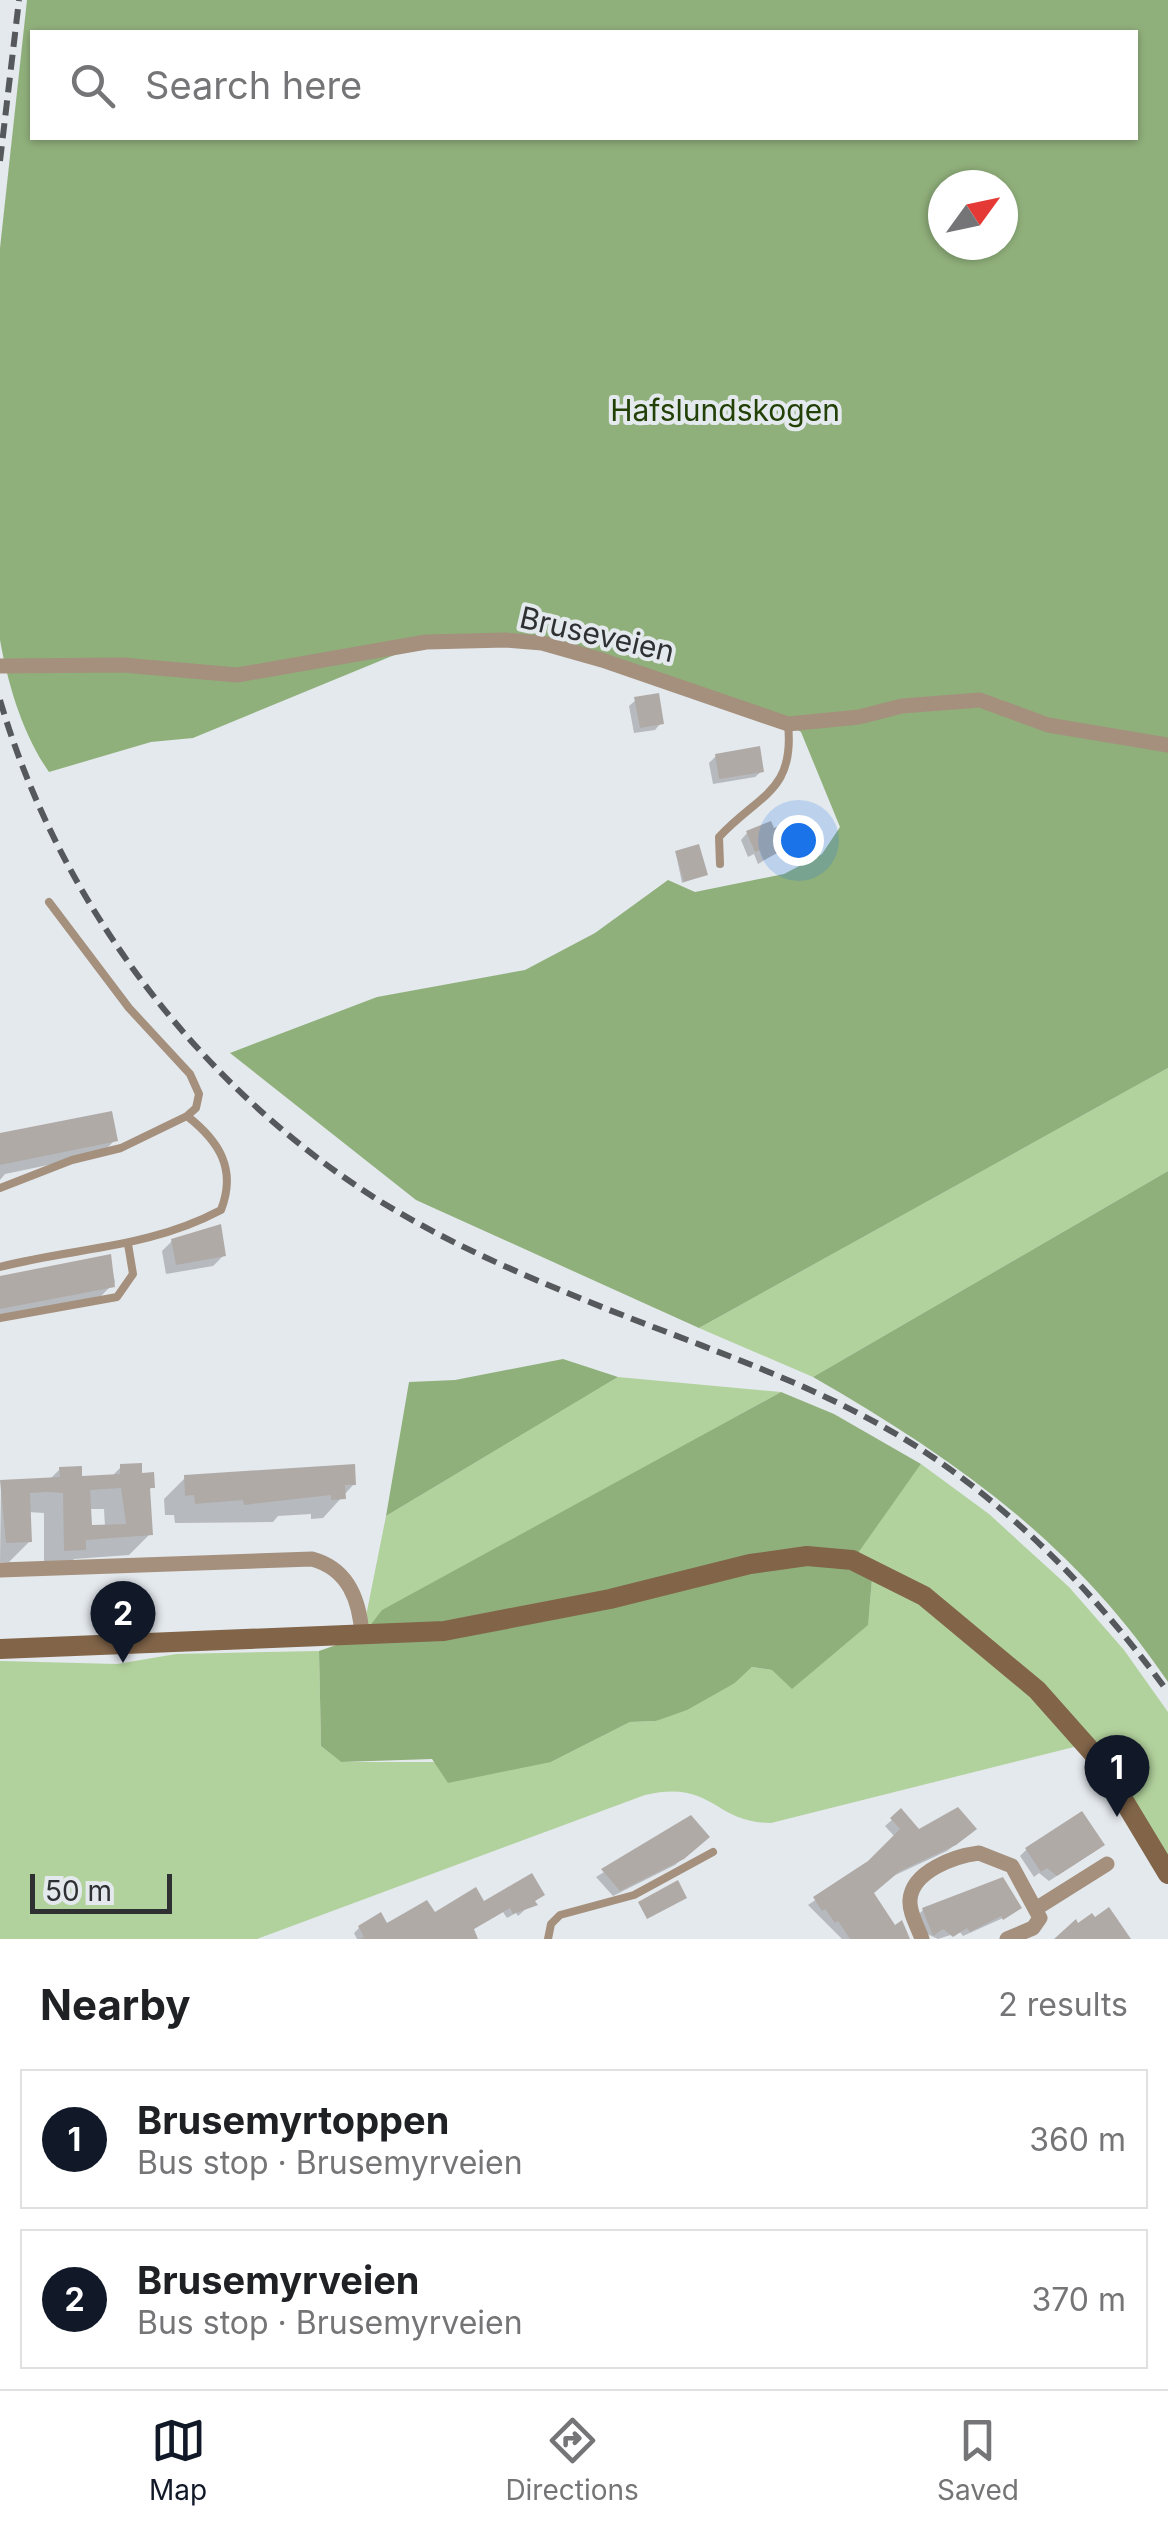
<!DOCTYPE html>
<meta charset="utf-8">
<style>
:root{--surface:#fff;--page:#f2f2f2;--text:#202124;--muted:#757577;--line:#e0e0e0;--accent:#111827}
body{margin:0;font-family:Inter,sans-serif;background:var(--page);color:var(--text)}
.compass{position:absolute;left:928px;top:170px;width:90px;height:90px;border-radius:50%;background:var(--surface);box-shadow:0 2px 8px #0004;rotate:57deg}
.scale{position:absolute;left:30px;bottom:25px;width:142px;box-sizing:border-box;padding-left:10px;border:5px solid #2e3032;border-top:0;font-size:28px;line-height:35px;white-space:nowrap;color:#2e3032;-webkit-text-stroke:8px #e4e9ee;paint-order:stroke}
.you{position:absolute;left:798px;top:840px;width:35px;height:35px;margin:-25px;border:8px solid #fff;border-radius:50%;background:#1a73e8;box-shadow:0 0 0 15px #1a73e833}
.badge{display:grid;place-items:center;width:65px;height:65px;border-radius:50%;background:var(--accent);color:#fff;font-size:32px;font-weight:700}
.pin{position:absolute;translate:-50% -82px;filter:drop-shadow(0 2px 5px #0008)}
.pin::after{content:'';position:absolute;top:52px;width:35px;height:30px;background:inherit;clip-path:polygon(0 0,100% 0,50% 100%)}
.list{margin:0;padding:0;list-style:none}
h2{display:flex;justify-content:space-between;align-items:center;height:130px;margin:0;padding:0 40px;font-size:42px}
h2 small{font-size:32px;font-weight:400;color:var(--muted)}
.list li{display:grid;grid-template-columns:65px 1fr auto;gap:30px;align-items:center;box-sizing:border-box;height:140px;margin:0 20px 20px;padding:0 20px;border:2px solid var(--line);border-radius:0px}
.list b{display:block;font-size:38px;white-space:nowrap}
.list p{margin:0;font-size:32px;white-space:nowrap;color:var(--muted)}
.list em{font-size:32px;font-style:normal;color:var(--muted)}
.icon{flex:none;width:55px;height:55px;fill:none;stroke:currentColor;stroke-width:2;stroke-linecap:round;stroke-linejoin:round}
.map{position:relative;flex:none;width:1168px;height:1939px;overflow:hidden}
.search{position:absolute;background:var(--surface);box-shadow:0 2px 8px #0004;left:30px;right:30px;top:30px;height:110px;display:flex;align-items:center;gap:25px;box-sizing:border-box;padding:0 35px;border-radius:0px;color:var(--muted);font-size:38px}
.sheet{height:450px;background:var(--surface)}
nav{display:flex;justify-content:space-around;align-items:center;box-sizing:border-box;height:140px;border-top:2px solid var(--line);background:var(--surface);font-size:28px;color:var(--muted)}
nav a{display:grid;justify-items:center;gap:5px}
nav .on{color:var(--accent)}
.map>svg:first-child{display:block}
</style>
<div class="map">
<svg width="1168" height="1939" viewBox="0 0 1168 1939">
<rect width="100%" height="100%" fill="#e4e9ee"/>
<path fill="#b2d29d" d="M 1168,1068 L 1168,1171 L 813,1377 L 699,1328 Z
M 618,1377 L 781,1392 L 383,1610 L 362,1636 L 386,1516 Z
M 921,1464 L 989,1514 L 1069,1587 L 1124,1650 L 1168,1712 L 1168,1870 L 1086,1744 L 771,1823 C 713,1823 714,1779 645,1795 L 257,1939 L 0,1939 L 0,1661 L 117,1664 L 176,1654 L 319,1651 L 321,1746 L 341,1762 L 551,1762 L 630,1722 L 656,1721 L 735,1683 L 752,1667 L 772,1670 L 869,1613 L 873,1568 L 852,1560 Z"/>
<path fill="#90b07b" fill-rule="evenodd" d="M 27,0 L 1168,0 L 1168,1068 L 699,1328 L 416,1200 L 230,1053 L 377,997 L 525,970 L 595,933 L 668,880 L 695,892 L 784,874 L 822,854 L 840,827 L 801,732 L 788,724 L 542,643 L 426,642 L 193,738 L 151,742 L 49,772 C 23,735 8,685 0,640 L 0,248 ZM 32,32 L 1136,32 L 1136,138 L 32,138 ZM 943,185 L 1003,185 L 1003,245 L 943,245 Z
M 1168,1171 L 1168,1682 C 1074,1543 957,1460 813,1377 Z
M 563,1359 L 618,1377 L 386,1516 L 409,1382 L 455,1380 Z
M 781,1392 L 834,1414 L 921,1464 L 853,1560 L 873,1568 L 868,1625 L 792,1689 L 772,1670 L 752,1667 L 735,1683 L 687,1710 L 656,1721 L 630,1722 L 551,1762 L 448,1783 L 432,1759 L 341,1762 L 321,1746 L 319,1651 L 362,1636 L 382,1610 Z"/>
<path fill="#0003" fill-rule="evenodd" d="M 636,700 L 661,723 L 655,730 L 634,733 L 629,706 Z
M 716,756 L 762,771 L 755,777 L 713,784 L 709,763 Z
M 772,832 L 793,843 L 758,864 L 754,854 L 748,857 L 741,840 L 747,833 Z
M 676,854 L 705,874 L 682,883 Z
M 0,1136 L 115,1140 L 101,1154 L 5,1174 L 0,1180 Z
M 172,1241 L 224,1255 L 213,1266 L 166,1274 L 162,1251 Z
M 109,1256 L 115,1282 L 101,1296 L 0,1317 L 0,1278 Z
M 121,1467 L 153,1486 L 148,1491 L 150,1534 L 129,1555 L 74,1559 L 63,1570 L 44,1571 L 44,1513 L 28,1512 L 30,1541 L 9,1562 L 0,1562 L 1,1483 L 49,1480 L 60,1469 L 80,1479 L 110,1478 ZM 89,1509 L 104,1509 L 105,1527 L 89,1527 Z
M 185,1478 L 354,1484 L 323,1518 L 311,1519 L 311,1514 L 278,1516 L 273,1522 L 175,1523 L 174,1515 L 165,1515 L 164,1499 Z
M 901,1812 L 919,1832 L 968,1835 L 947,1851 L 891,1877 L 871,1893 L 894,1929 L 907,1939 L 842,1939 L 808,1905 L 870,1863 L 895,1837 L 885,1826 Z
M 691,1818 L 701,1843 L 675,1865 L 613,1896 L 596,1877 Z
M 1026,1850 L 1095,1851 L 1049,1881 L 1039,1873 L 1034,1877 L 1020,1856 Z
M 541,1895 L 518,1916 L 516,1913 L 507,1918 L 503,1912 L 472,1930 L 475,1939 L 357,1939 L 354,1933 L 359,1928 Z
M 923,1910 L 1012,1914 L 963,1936 L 960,1932 L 938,1939 L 927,1934 L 917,1916 Z"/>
<path fill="#b0aaa7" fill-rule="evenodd" d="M 659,693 L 664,724 L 640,728 L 634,697 Z
M 760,746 L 764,772 L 719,779 L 715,754 Z
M 771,821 L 774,828 L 787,823 L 796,843 L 764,860 L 760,850 L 755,852 L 746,831 Z
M 699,844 L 708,875 L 684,882 L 675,851 Z
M 112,1111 L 118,1141 L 0,1165 L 0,1133 Z
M 221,1224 L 226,1256 L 176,1265 L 171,1239 Z
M 111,1254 L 115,1287 L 0,1309 L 0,1276 Z
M 142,1463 L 142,1473 L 154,1472 L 155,1488 L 150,1488 L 153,1535 L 86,1540 L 86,1550 L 64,1551 L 63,1493 L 47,1492 L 30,1493 L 32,1542 L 6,1543 L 0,1480 L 60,1477 L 59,1467 L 82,1466 L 82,1476 L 120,1474 L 120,1464 ZM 121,1488 L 126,1524 L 92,1525 L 90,1490 Z
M 355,1464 L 356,1485 L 345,1485 L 346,1499 L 331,1500 L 331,1495 L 244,1505 L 243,1500 L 195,1504 L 194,1495 L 185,1496 L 184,1475 Z
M 958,1807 L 977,1829 L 956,1845 L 900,1871 L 874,1893 L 895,1925 L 902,1920 L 910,1939 L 850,1939 L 838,1921 L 835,1923 L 825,1909 L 822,1911 L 813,1897 L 868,1861 L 900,1829 L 890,1818 L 901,1808 L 919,1829 Z
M 1082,1811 L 1105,1845 L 1057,1876 L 1047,1868 L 1041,1872 L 1025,1848 Z
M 691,1815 L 710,1837 L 684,1859 L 620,1891 L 601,1869 Z
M 532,1873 L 545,1895 L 535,1901 L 538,1905 L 513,1914 L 510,1908 L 474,1929 L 478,1939 L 360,1939 L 364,1937 L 358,1926 L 381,1912 L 387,1923 L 427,1900 L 435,1912 L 476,1887 L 484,1901 Z
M 1003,1877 L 1022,1908 L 1003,1920 L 1001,1916 L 970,1932 L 967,1928 L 953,1937 L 943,1929 L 933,1936 L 922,1908 Z
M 678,1880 L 687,1898 L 647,1919 L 638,1902 Z
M 1109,1907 L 1131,1939 L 1054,1939 L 1076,1919 L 1078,1923 L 1092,1913 L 1095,1917 Z"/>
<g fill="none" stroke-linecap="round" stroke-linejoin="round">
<path stroke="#a4907d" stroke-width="8" d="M 720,864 L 719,837 C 759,794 795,792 788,724
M 49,902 L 129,1008 L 190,1074 L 199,1094 L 196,1108 L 187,1116
M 0,1188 L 72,1160 L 121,1148 L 187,1116 C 219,1141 237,1169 221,1210 C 147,1249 77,1247 0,1267
M 0,1318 L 117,1297 L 133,1274 L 128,1244
M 548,1939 L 551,1924 L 560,1915 L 634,1895 L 713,1852"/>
<path stroke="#a4907d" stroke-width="15" d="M 0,666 L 123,665 L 237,675 L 426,642 L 506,640 L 542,643 L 602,660 L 788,724 L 859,717 L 902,706 L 980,700 L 1048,725 L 1168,745
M 0,1570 L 312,1559 C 349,1569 360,1601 362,1636
M 1037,1908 L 1107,1864
M 922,1939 C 918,1927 909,1913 910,1900 C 912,1871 955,1856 979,1853 L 1012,1866 L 1040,1918 L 1033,1928 L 1007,1939"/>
<path stroke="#826549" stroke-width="20" d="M 0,1649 L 444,1631 L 610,1599 L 750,1564 L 807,1556 L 852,1560 L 924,1596 L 1037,1690 L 1100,1761 L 1168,1874"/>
<path stroke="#56595c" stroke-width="6" stroke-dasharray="15 8" stroke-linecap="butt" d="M 0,161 L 19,0
M 0,700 C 60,905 202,1091 383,1203 C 442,1239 506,1268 570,1294 C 687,1343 811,1379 919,1448 C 1019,1513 1098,1597 1168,1692"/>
</g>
<g text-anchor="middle" stroke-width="8" stroke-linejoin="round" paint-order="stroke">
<g font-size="30" fill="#234006" stroke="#e4e9ee">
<text x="725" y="421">Hafslundskogen</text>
</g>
<g font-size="30" fill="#2e3032" stroke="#e4e9ee">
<text transform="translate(597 635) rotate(13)" y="10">Bruseveien</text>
</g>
</g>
</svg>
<svg class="compass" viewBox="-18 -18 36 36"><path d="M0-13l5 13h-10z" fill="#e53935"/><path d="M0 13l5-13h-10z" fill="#757577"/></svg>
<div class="scale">50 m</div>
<div class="you"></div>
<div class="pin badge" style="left:1117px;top:1817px">1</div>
<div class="pin badge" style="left:123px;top:1663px">2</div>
<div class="search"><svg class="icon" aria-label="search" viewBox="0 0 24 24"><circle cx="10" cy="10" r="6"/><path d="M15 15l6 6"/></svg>Search here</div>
</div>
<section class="sheet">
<h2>Nearby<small>2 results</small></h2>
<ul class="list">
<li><span class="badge">1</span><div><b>Brusemyrtoppen</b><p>Bus stop · Brusemyrveien</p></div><em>360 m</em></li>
<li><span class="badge">2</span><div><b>Brusemyrveien</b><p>Bus stop · Brusemyrveien</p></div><em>370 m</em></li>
</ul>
</section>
<nav>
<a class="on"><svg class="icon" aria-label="map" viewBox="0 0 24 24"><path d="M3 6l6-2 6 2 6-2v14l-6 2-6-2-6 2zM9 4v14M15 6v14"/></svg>Map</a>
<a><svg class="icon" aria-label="directions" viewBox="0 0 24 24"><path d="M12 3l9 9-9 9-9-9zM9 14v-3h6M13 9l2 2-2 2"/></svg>Directions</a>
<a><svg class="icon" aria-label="saved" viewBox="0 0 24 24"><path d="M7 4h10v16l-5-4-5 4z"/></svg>Saved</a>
</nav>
